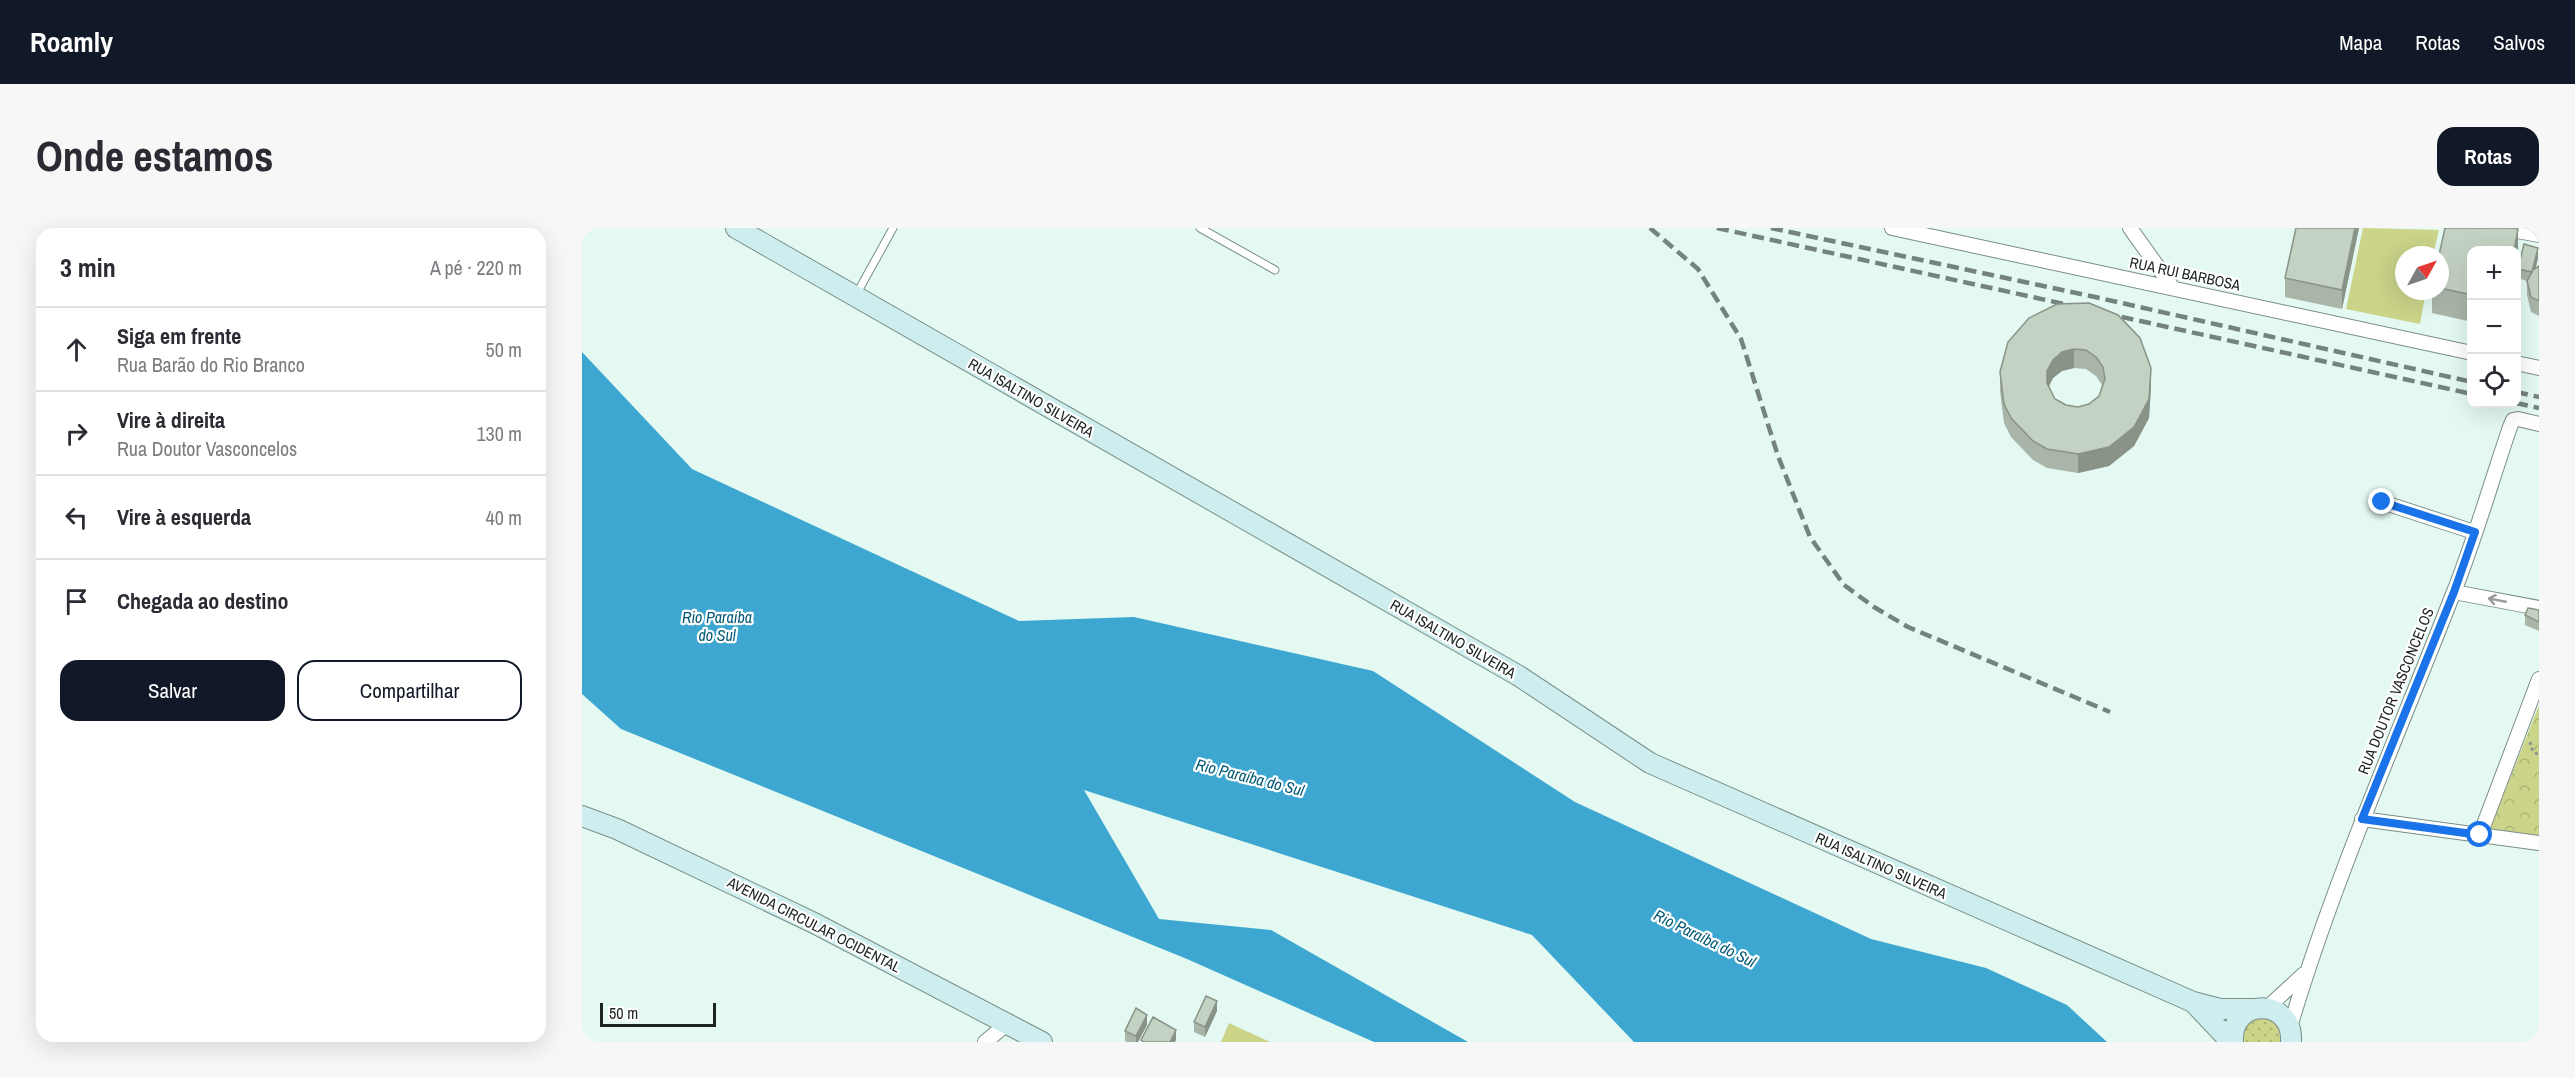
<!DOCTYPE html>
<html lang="pt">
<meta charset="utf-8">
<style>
:root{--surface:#fff;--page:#f7f7f7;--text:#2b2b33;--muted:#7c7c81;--line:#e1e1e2;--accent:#111827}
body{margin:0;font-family:"Archivo Narrow",sans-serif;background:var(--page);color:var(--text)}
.controls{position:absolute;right:18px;top:18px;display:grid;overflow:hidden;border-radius:12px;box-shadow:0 6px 24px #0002}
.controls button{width:54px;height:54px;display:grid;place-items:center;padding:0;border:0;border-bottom:2px solid var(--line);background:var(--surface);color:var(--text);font:30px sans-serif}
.compass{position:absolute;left:1813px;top:18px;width:54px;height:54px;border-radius:50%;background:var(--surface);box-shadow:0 6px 24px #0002;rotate:50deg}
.scale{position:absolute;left:18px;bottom:15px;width:116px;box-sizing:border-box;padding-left:6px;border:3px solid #1c2321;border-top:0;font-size:16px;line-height:21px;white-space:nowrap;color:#1c2321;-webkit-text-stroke:4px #fff;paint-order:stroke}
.stop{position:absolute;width:18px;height:18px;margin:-14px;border:4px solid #1a73e8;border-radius:50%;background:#fff}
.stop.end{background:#1a73e8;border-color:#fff;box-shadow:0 2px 6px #0008}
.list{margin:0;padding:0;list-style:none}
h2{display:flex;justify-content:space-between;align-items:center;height:78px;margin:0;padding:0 24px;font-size:26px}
h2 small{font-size:20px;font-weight:400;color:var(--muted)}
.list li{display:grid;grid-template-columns:39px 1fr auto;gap:18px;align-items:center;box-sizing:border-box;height:84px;padding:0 24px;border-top:2px solid var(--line)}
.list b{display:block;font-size:22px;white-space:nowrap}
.list p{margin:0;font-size:20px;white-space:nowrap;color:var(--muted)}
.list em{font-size:20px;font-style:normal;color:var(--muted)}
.actions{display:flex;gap:12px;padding:18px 24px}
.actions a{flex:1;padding:14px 0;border:2px solid var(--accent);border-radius:18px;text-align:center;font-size:21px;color:var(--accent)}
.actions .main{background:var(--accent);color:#fff}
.icon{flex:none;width:33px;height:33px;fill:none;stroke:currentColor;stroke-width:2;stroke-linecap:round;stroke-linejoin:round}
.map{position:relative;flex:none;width:1957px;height:814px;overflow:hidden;border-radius:18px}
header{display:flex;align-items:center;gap:36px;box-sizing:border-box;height:84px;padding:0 30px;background:var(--accent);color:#fff}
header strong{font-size:28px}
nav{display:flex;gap:33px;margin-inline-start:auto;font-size:21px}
.intro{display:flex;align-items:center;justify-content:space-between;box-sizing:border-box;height:144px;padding:0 36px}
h1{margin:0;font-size:42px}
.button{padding:15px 27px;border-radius:18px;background:var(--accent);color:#fff;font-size:21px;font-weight:700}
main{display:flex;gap:36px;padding:0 36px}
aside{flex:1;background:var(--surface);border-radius:18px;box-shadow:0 6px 24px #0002}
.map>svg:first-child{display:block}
</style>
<header>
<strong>Roamly</strong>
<nav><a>Mapa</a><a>Rotas</a><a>Salvos</a></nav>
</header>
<div class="intro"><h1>Onde estamos</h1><a class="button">Rotas</a></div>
<main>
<aside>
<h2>3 min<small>A pé · 220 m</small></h2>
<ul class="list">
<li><svg class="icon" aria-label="ahead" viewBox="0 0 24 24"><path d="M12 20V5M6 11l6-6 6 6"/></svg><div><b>Siga em frente</b><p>Rua Barão do Rio Branco</p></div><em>50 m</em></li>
<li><svg class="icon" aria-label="right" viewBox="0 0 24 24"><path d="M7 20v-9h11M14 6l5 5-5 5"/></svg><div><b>Vire à direita</b><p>Rua Doutor Vasconcelos</p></div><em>130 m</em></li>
<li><svg class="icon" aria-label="left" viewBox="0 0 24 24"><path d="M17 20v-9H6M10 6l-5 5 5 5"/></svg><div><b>Vire à esquerda</b></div><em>40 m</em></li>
<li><svg class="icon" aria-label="arrive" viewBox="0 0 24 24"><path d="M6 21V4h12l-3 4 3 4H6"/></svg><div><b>Chegada ao destino</b></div></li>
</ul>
<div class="actions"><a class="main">Salvar</a><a>Compartilhar</a></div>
</aside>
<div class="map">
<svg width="1957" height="814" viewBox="0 0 1957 814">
<defs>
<pattern id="park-crowns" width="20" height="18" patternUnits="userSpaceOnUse" patternTransform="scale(1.5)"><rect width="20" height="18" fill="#cbd489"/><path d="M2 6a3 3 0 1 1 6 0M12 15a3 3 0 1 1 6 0" fill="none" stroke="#aeb676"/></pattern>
<pattern id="garden-dots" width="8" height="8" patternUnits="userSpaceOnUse" patternTransform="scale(1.5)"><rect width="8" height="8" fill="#cbd489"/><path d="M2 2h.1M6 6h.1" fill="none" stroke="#aeb676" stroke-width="1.8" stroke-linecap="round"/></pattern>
</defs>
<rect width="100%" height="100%" fill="#e3f9f1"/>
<path fill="#cbd489" d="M 1781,0 L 1857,2 L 1851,27 L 1822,27 L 1822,63 L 1844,63 L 1838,96 L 1764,81 Z
M 647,795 L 688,814 L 639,814 Z"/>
<path fill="url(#park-crowns)" d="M 1957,477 L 1957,609 L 1908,601 Z"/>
<path fill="url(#garden-dots)" d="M 1668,787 L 1698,793 L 1702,814 L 1656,814 Z"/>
<path fill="#3da7d1" d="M 0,124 L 110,241 L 437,393 L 552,389 L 791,443 L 993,574 L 1289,711 L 1404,740 L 1485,777 L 1525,814 L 1052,814 L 950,707 L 502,562 L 577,691 L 689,702 L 886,814 L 792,814 L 605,731 L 39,501 L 0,466 Z"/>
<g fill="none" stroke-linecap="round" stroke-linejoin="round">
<defs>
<path id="lane" d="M 618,0 L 693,42
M 274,67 L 311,0"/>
<path id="street" d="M 1310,0 L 1890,125
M 1548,0 L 1591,60
M 1919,0 L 1957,7
M 1934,135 L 1957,140
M 1800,274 L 1892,304
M 1872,364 L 1957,380
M 1780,591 L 1957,615
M 1898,607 L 1957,451
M 1685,780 L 1722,746
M 1708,799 C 1752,651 1815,510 1871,366 C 1893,312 1909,254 1928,199 L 1931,192 L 1936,191 L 1957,196
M 403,814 L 425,796"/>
<path id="secondary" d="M 154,0 L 937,448 L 1068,535 L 1611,774 L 1638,781 L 1672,781
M 0,588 L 35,601 L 232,695 L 460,814
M 1611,774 L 1649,814
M 1651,814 C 1648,769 1712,769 1709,814"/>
</defs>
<use href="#lane" stroke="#7a8e87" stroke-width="9"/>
<use href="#street" stroke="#7a8e87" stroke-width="16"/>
<use href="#secondary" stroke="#7a8e87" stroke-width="22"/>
<path stroke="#869590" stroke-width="3" stroke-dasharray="3 3" stroke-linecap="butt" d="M 1948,514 L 1950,521 L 1957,528"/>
<use href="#lane" stroke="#fff" stroke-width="7"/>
<use href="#street" stroke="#fff" stroke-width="14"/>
<use href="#secondary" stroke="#cdedee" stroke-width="20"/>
<path stroke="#75837e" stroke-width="4.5" stroke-dasharray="12 6" stroke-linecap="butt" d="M 1068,0 L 1116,41 L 1159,111 L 1196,228 L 1228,309 L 1262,357 L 1292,379 L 1326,399 L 1528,484
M 1135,0 L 1496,79
M 1189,0 L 1522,71 L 1890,154
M 1522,85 L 1890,166
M 1934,164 L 1957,169
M 1934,175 L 1957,180"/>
</g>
<path fill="#a9b5a8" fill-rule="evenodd" d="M 1714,0 L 1777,0 L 1760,81 L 1703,69 L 1703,50 Z
M 1863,0 L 1932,0 L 1936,1 L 1936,28 L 1935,37 L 1935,22 L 1890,22 L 1890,94 L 1850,85 L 1850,63 L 1858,63 L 1858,27 L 1857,27 Z
M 1956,30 L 1954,40 L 1957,38 L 1957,88 L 1949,84 L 1945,67 L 1945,53 L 1936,50 L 1936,41 Z
M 1558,110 L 1569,159 L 1567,190 L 1552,218 L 1527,238 L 1496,245 L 1465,240 L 1451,232 L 1429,209 L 1422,195 L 1418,163 L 1418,144 L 1426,114 ZM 1492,140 L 1504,141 L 1514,148 L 1520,157 L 1517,168 L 1507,176 L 1496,179 L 1484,177 L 1473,171 L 1467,158 L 1471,150 L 1480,143 Z
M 1957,382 L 1957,403 L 1943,397 L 1943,387 Z
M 635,783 L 623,809 L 612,804 L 612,794 Z
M 565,797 L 556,814 L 545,814 L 543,813 L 543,803 Z"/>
<path fill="#899388" d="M 1773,0 L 1777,0 L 1760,81 L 1760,62 Z
M 1936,1 L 1936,28 L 1935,37 L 1935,22 L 1932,22 Z
M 1956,20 L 1956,30 L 1950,54 L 1950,44 Z
M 1492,121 L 1492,140 L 1480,143 L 1471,150 L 1465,162 L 1465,143 L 1471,132 L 1480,124 Z
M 1569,140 L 1569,159 L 1567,190 L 1552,218 L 1527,238 L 1496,245 L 1496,226 Z
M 635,773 L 635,783 L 623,809 L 623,799 Z
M 565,787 L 565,797 L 556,814 L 554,814 L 554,808 Z
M 594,802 L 594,812 L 593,814 L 588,814 Z"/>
<path fill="#c4d2c3" stroke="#899388" stroke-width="1.5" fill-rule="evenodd" d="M 1714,0 L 1773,0 L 1760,62 L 1703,50 Z
M 1863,0 L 1932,0 L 1936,1 L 1932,22 L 1890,22 L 1890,67 L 1858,60 L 1858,27 L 1857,27 Z
M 1942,16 L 1956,20 L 1950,44 L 1936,41 Z
M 1957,38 L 1957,73 L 1949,69 L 1945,53 L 1951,42 Z
M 1507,75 L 1536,87 L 1558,110 L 1569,140 L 1567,171 L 1552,199 L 1527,219 L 1496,226 L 1465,221 L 1451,213 L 1429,190 L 1422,176 L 1418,144 L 1426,114 L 1447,90 L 1475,76 ZM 1492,121 L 1504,122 L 1514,129 L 1521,139 L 1523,151 L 1517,168 L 1507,176 L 1496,179 L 1484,177 L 1473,171 L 1465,155 L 1465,143 L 1471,132 L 1480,124 Z
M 1946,380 L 1957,382 L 1957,394 L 1943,387 Z
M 624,768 L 635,773 L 623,799 L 612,794 Z
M 554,780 L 565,787 L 554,808 L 543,803 Z
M 571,789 L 594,802 L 588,814 L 562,814 L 559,812 Z"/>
<defs><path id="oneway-shaft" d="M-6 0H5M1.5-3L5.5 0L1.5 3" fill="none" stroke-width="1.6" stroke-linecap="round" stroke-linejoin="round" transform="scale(1.5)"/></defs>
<use stroke="#999c9b" href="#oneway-shaft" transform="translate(1915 372) rotate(-169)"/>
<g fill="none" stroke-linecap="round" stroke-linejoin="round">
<path stroke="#1a73e8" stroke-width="8" d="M 1800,274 L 1893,304 L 1872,364 L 1780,591 L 1898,607"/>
</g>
<g text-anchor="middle" stroke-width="4.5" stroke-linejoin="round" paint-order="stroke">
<g font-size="15" fill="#1c2321" stroke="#fff">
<text transform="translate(1603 46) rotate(12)" y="5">RUA RUI BARBOSA</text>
<text transform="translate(449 170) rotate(30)" y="5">RUA ISALTINO SILVEIRA</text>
<text transform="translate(871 411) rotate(30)" y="5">RUA ISALTINO SILVEIRA</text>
<text transform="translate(1814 463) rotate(-68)" y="5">RUA DOUTOR VASCONCELOS</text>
<text transform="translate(1299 638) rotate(24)" y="5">RUA ISALTINO SILVEIRA</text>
<text transform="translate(232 697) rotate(27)" y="5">AVENIDA CIRCULAR OCIDENTAL</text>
</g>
<g font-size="16" font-style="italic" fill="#005976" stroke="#fff">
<text x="135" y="395">Rio Paraíba<tspan x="135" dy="18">do Sul</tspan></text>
<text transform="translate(668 549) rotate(14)" y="6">Rio Paraíba do Sul</text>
<text transform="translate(1123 710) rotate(26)" y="6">Rio Paraíba do Sul</text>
</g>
</g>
</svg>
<div class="controls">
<button>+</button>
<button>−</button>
<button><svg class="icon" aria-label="locate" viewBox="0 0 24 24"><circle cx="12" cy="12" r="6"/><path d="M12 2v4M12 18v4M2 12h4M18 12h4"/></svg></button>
</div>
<svg class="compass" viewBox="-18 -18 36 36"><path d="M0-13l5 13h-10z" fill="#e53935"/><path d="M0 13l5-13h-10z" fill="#7c7c81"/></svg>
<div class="scale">50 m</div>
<div class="stop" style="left:1898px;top:607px"></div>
<div class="stop end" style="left:1800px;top:274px"></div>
</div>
</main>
